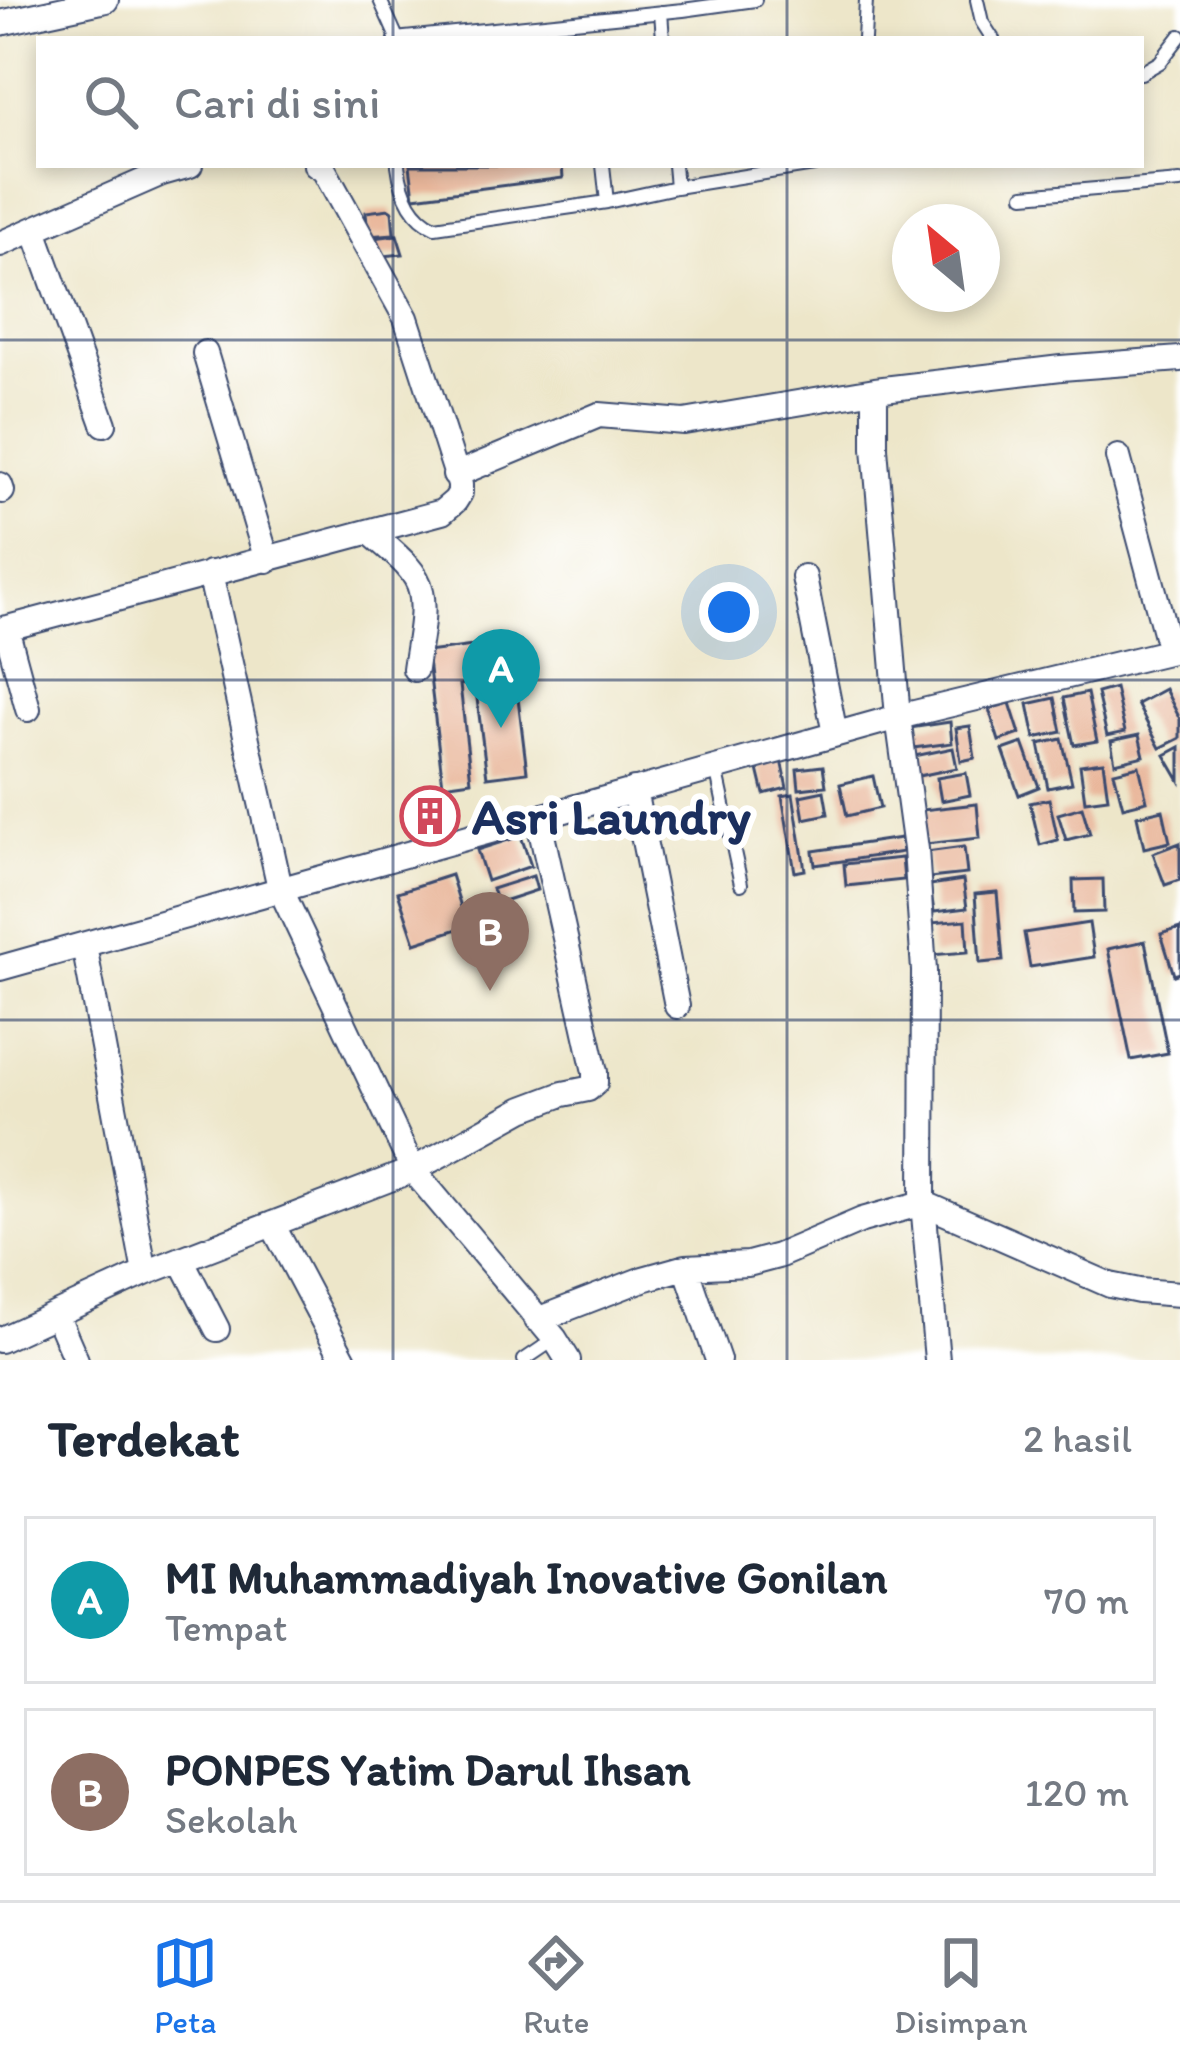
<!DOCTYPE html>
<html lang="id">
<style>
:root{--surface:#fff;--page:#f2f2f3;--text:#1f2937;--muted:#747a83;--line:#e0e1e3;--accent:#1a73e8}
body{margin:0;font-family:Itim,sans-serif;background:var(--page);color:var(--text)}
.compass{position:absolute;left:892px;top:204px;width:108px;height:108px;border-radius:50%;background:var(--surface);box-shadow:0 6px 18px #0003;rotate:331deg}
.you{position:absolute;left:729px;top:612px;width:42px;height:42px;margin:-30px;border:9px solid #fff;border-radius:50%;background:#1a73e8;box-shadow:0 0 0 18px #1a73e833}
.badge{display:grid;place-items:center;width:78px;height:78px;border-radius:50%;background:var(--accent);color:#fff;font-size:39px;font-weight:700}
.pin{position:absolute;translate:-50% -99px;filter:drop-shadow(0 3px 6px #0008)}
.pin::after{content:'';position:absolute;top:63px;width:42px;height:36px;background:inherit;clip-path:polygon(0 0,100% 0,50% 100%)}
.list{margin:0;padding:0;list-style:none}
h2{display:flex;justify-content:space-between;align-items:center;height:156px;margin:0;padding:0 48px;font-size:51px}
h2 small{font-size:39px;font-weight:400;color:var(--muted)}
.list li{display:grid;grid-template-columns:78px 1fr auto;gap:36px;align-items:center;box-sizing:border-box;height:168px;margin:0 24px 24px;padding:0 24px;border:3px solid var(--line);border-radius:0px}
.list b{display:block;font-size:45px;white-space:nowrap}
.list p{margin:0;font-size:39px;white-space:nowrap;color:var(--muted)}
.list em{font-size:39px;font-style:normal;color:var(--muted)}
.icon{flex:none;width:66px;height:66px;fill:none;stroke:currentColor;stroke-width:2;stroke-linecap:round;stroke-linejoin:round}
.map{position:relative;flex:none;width:1180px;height:1360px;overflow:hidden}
.search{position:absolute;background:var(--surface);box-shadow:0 6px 18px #0003;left:36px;right:36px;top:36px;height:132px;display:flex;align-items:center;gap:30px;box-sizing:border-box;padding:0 42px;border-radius:0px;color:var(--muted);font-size:45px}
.sheet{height:540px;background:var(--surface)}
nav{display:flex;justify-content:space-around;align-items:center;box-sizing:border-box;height:168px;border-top:3px solid var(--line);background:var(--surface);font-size:33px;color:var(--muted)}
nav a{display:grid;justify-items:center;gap:6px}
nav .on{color:var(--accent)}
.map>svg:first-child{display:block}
</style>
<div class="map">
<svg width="1180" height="1360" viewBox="0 0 1180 1360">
<rect width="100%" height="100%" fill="#fff"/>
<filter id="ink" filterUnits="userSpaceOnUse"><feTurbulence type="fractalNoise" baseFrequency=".00833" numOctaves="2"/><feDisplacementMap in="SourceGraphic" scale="24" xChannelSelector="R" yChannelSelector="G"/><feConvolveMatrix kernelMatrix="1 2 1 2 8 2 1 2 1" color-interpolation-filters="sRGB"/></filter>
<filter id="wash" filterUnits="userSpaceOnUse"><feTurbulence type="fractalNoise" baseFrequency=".004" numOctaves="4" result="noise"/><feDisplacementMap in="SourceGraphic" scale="48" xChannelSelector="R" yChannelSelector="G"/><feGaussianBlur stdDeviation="2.7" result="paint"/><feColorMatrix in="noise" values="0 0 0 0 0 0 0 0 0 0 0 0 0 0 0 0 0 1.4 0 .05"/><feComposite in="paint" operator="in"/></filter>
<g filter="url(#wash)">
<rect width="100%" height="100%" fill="#ede6c9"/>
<g id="blocks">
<path fill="#e9b79b" d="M 545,28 L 546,39 L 483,39 L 483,36 Z
M 410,165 L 562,165 L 563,178 L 414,197 Z
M 389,209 L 392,211 L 394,234 L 368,236 L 366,212 Z
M 397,235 L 403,254 L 374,257 L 366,239 Z
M 511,641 L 527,772 L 487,777 L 475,683 L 460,685 L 471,781 L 443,785 L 427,652 Z
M 1115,688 L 1125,732 L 1107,736 L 1097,693 Z
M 1165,689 L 1180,719 L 1180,738 L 1160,748 L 1137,704 Z
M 1087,693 L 1097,741 L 1074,745 L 1064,698 Z
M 1055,698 L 1062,732 L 1035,738 L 1028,704 Z
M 1010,703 L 1020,734 L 999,741 L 989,709 Z
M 950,722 L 952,743 L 913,748 L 910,728 Z
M 970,726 L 975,758 L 961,761 L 956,728 Z
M 1139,735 L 1144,756 L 1115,763 L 1111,741 Z
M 1062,739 L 1072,783 L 1048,788 L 1039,744 Z
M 1023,743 L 1039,787 L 1019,795 L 1003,750 Z
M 1180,747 L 1180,781 L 1165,755 Z
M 953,748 L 957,768 L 914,777 L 910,757 Z
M 781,760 L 787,788 L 764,794 L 757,765 Z
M 1103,762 L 1108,798 L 1085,801 L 1080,765 Z
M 823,766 L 826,786 L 799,789 L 797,769 Z
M 1139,766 L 1147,801 L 1123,807 L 1114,772 Z
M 966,773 L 970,795 L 941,801 L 937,778 Z
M 873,776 L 880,808 L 847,816 L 840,784 Z
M 824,791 L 828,814 L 804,819 L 800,796 Z
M 793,794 L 805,870 L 795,872 L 782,796 Z
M 1049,799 L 1058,840 L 1040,845 L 1030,803 Z
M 443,801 L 449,823 L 417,832 L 411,809 Z
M 977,804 L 980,838 L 925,844 L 922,810 Z
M 1082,807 L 1090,834 L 1066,840 L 1058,814 Z
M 1163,810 L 1170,842 L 1144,848 L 1137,816 Z
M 521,836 L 531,866 L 487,881 L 477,850 Z
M 901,838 L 903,852 L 815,865 L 813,851 Z
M 1180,843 L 1180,880 L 1165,885 L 1153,853 Z
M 964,847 L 967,874 L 929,878 L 926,852 Z
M 902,858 L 904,880 L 846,886 L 844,864 Z
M 451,875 L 467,926 L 415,943 L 398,892 Z
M 533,876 L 537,890 L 497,903 L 492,889 Z
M 1103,879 L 1104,912 L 1074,913 L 1073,880 Z
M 963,880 L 967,908 L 934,912 L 930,885 Z
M 997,892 L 1003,961 L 980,963 L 975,894 Z
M 966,920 L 968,952 L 932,955 L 930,923 Z
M 1089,923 L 1094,957 L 1030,967 L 1024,933 Z
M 1180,928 L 1180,973 L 1174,975 L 1161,934 Z
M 1145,941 L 1168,1053 L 1131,1060 L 1108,949 Z"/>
</g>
</g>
<g filter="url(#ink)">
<use href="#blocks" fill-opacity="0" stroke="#3a4a6e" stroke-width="3"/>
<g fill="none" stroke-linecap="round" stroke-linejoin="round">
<defs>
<path id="lane" d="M 380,0 L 397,38
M 977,0 L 982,22 L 993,39
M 661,12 L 663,39
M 395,39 L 683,10 L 755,0
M 864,39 L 866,0
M 1141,73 L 1160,62 L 1180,36
M 398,165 C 401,190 410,216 435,227 L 607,202 L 676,187 L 674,165
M 603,165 L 607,202
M 676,187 L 814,165
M 1024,195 L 1180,182
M 716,768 L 741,884
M 524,1360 L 555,1339"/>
<path id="street" d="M 0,23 L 106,0
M 34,230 L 104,424
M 0,244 L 162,173 L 190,165
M 205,353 L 267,560
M 875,390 L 875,448 L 898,717 L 916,849 L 924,971 L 923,1203 L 937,1360
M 1118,457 L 1170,651
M 455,475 L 599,415 L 684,422 L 875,390 L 1061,368 L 1180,359
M 0,485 L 2,491
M 370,532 C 387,548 416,567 421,591 C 426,615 418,645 415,669
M 210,573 L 280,888 L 413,1170 L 555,1339 L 568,1360
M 804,577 L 835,734
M 6,628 L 28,709
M 0,630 L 442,512 L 455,501 L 460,493 L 460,485 L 406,318 L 324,170 L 316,165
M 634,790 L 677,1006
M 84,945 L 145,1273
M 0,968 L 898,717 L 1180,649
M 272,1224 L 344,1360
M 181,1259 L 217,1329
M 686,1267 L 718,1360
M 56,1314 L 76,1360
M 537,1320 L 643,1279 L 686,1267 L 748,1264 L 778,1256 L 862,1220 L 923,1203 L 1110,1285 L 1139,1291 L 1180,1294
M 0,1340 L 145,1273 L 413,1170 L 523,1109 L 563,1094 L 588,1089 L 595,1083 L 595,1072 L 538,817"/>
</defs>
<use href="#lane" stroke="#3a4a6e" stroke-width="16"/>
<use href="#street" stroke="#3a4a6e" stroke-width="28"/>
<use href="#lane" stroke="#fff" stroke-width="12"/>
<use href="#street" stroke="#fff" stroke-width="24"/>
</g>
</g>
<path fill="none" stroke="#1b2f5e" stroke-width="3" stroke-opacity="0.55" d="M 393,0 L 393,39M 787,0 L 787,39M 393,165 L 393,1360M 787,165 L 787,1360M 0,340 L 1180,340M 0,680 L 1180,680M 0,1020 L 1180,1020"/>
<defs>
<symbol id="building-ring" viewBox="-11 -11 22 22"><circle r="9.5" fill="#fff" stroke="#d1495b" stroke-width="1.5"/><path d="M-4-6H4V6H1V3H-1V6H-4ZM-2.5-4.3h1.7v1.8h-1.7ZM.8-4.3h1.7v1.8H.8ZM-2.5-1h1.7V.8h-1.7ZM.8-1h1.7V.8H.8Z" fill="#d1495b"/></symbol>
</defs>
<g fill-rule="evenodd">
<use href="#building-ring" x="397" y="783" width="66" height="66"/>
</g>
<g text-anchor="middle" stroke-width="12" stroke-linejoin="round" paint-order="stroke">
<g font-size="51" font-weight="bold" fill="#1b2f5e" stroke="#fff" text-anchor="start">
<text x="472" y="834">Asri Laundry</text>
</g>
</g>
</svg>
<svg class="compass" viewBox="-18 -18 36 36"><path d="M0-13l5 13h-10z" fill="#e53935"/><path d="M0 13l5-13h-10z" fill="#747a83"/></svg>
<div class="you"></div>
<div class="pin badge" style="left:501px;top:728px;background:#0f9aa8">A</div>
<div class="pin badge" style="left:490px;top:991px;background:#8d6e63">B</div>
<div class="search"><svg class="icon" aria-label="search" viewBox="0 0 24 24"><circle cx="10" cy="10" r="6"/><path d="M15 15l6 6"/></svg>Cari di sini</div>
</div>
<section class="sheet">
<h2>Terdekat<small>2 hasil</small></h2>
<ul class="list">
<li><span class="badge" style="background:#0f9aa8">A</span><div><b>MI Muhammadiyah Inovative Gonilan</b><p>Tempat</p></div><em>70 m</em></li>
<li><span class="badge" style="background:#8d6e63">B</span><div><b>PONPES Yatim Darul Ihsan</b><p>Sekolah</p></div><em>120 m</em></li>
</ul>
</section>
<nav>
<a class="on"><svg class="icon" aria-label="map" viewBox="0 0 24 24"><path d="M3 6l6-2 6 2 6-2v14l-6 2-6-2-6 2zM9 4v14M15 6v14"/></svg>Peta</a>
<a><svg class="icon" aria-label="directions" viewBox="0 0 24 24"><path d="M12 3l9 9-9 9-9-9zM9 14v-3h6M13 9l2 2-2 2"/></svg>Rute</a>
<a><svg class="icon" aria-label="saved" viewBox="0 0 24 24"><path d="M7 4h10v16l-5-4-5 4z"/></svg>Disimpan</a>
</nav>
